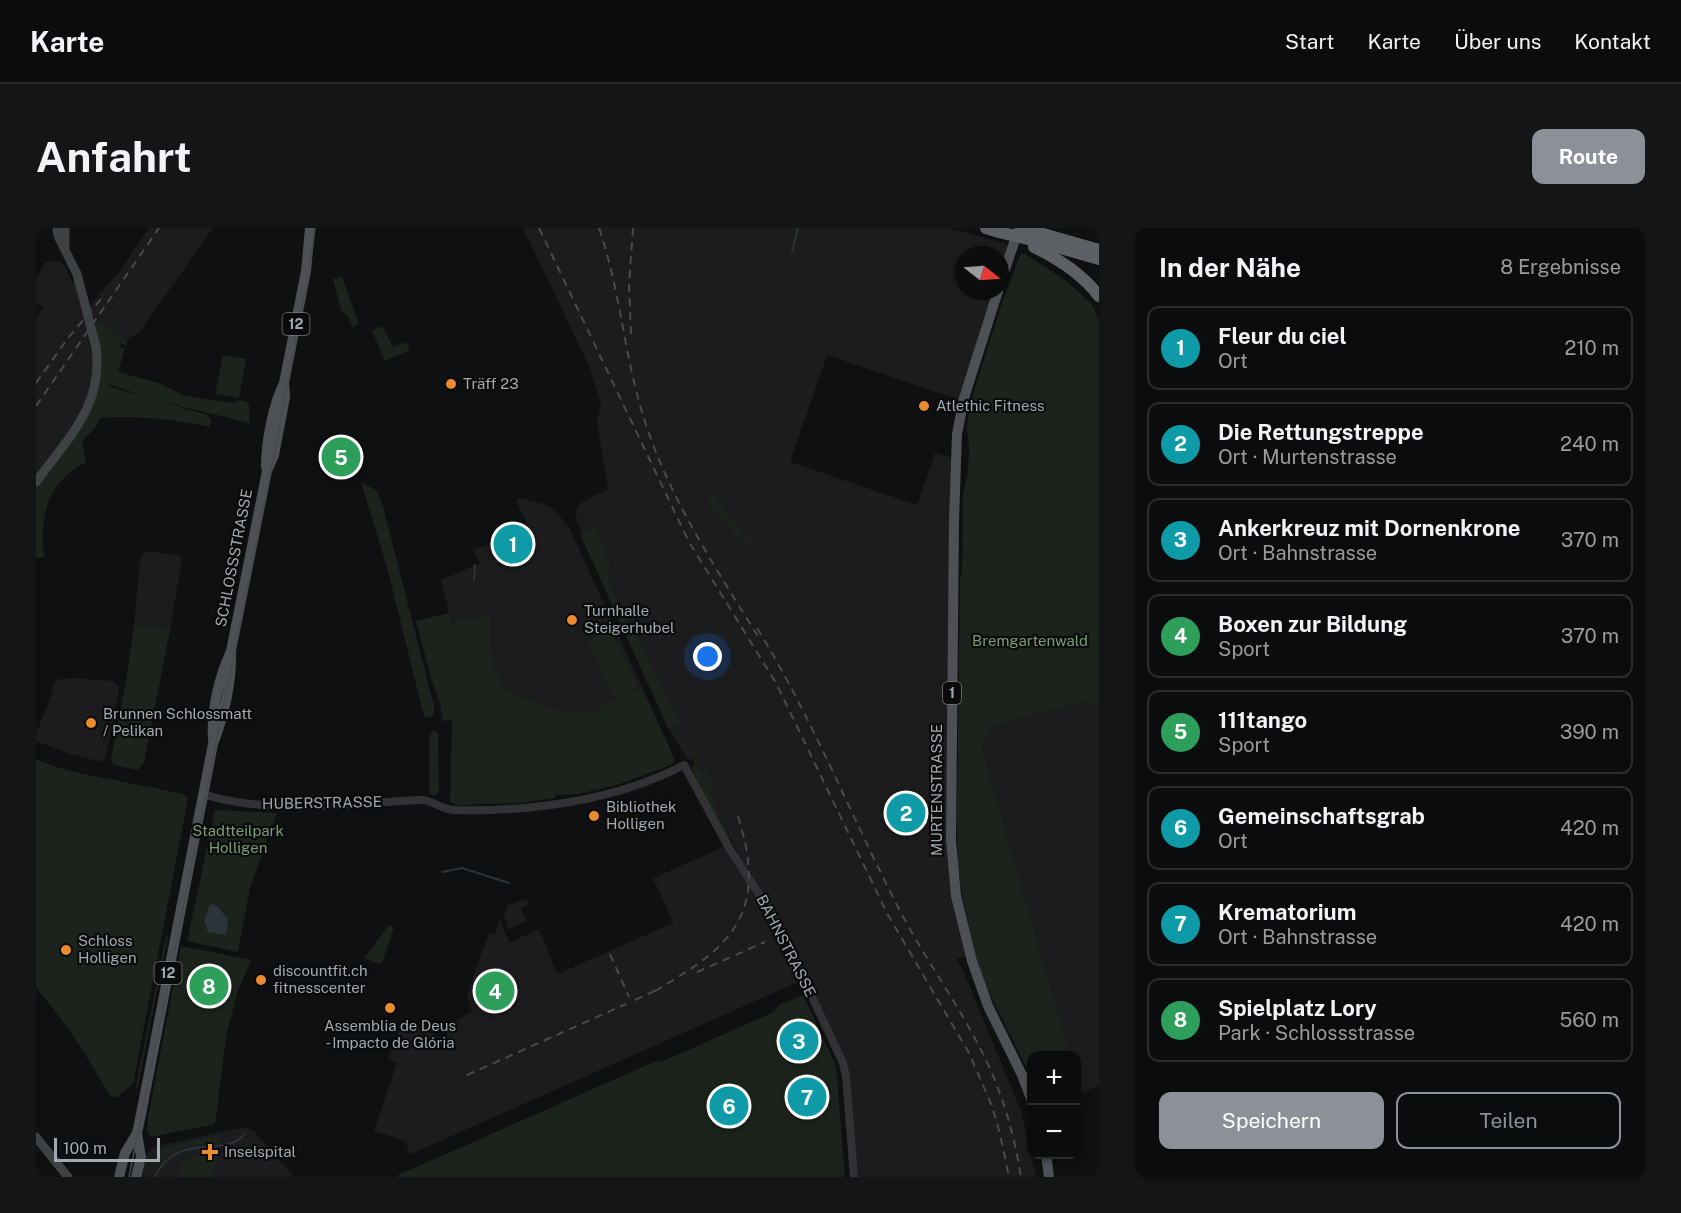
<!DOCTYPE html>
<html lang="de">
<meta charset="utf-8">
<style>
:root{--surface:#0b0c0d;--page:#141516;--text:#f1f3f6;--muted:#9a9b9d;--line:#2b2c2e;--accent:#8c9099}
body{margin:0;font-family:"Public Sans",sans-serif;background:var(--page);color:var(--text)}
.controls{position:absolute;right:18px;bottom:18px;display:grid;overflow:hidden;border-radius:12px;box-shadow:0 2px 4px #0004}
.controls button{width:54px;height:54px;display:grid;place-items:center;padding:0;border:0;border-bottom:2px solid var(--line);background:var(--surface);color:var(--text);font:30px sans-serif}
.compass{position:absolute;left:919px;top:18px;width:54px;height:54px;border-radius:50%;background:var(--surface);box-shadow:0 2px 4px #0004;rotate:107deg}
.scale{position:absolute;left:18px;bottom:15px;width:106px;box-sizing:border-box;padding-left:6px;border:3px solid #a1a9b1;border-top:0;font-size:16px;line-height:21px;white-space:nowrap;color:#a1a9b1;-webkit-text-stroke:4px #0b0b0c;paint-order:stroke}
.you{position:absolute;left:672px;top:429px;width:21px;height:21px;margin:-15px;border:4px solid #fff;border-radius:50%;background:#1a73e8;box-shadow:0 0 0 9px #1a73e833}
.badge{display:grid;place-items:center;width:39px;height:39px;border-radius:50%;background:var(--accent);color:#fff;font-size:20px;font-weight:700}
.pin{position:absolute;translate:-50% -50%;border:3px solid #fff;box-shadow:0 2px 6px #0006}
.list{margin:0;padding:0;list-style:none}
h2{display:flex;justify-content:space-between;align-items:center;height:78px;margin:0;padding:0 24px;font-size:26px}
h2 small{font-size:20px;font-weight:400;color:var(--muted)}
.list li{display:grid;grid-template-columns:39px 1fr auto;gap:18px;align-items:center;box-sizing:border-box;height:84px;margin:0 12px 12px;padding:0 12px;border:2px solid var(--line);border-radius:12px}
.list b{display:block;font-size:22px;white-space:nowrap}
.list p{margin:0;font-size:20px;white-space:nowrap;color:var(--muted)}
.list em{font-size:20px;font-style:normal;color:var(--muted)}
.actions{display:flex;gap:12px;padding:18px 24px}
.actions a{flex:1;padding:14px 0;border:2px solid var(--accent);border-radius:12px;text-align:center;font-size:21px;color:var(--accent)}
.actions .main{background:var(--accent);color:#fff}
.map{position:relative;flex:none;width:1063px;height:949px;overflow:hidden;border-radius:12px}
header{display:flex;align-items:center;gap:36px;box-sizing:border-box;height:84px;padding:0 30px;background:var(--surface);border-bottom:2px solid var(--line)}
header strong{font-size:28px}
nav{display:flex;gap:33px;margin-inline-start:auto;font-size:21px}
.intro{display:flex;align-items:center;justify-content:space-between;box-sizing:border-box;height:144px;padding:0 36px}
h1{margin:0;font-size:42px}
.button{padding:15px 27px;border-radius:12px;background:var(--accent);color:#fff;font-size:21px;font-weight:700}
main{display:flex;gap:36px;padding:0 36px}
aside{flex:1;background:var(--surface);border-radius:12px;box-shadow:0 2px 4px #0004}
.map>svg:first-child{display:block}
</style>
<header>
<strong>Karte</strong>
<nav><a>Start</a><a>Karte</a><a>Über uns</a><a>Kontakt</a></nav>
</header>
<div class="intro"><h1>Anfahrt</h1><a class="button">Route</a></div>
<main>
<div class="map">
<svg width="1063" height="949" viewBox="0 0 1063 949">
<rect width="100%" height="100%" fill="#0f1011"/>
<path fill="#1c1c1e" d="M 113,0 L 177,0 L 102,106 L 95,109 L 91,113 L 64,94 L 57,170 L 0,255 L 0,90 L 7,79 L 0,76 L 0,52 L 9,34 L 23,33 L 29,38 L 36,54 L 42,52 L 51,81 L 86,40 Z
M 487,0 L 912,0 L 978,18 L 964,56 L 964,27 L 928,27 L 928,63 L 962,63 L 926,173 L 791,127 L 754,234 L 881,277 L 899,225 L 920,231 L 913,613 L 931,728 L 920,731 L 926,740 L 985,883 L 1000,949 L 818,949 L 810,848 L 770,756 L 702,626 L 673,564 L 678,561 L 671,541 L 665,543 L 658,530 L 652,532 L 632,500 L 634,499 L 540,291 L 541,280 L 544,275 L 572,261 L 561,193 L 565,177 L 553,138 Z
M 484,270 L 511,277 L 519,283 L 533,299 L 606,459 L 578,471 L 555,485 L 516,481 L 469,461 L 455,431 L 454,386 L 450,392 L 430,403 L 415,393 L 405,352 L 444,335 L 437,322 L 491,299 L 504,325 L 480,272 Z
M 109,323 L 142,327 L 146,331 L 134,402 L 98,397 L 104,330 Z
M 37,450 L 77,453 L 82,457 L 83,462 L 70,527 L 66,534 L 31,525 L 0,513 L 0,505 L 11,479 L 19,453 L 24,451 Z
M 1046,474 L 1058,477 L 1063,483 L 1063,858 L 1041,866 L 1040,828 L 1034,827 L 946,520 L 948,510 L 957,498 Z
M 689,618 L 733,689 L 762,751 L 762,754 L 373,927 L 370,913 L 338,903 L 361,835 L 352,831 L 367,792 L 408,811 L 420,792 L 436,784 L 431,769 L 433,760 L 453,705 L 458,707 L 464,690 L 473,715 L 503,701 L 519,741 L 524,745 L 637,695 L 620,656 L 616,651 Z
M 491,671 L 493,676 L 485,680 L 491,693 L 472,701 L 468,686 L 472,677 Z
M 209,899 L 219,904 L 258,949 L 103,949 L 108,929 L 117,919 Z"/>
<path fill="#1c231c" d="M 985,26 L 989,26 L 1029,52 L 1055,75 L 1063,92 L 1063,483 L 1058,477 L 1046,474 L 957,498 L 948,510 L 946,520 L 1034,827 L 996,828 L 995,849 L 950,758 L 941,733 L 926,668 L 922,636 L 921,594 L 924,349 L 926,345 L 927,265 L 932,245 L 933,220 L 931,201 L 933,178 L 967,72 Z
M 306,49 L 323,96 L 316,99 L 310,85 L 306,85 L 297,51 Z
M 64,94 L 91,113 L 91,117 L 85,116 L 84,119 L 89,121 L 82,144 L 123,155 L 149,168 L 197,175 L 205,172 L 213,175 L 214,195 L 119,172 L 73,156 L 72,158 L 171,187 L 175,192 L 174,199 C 137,192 102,187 64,190 L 60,199 L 46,213 L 50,234 C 10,255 4,288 8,329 L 0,330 L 0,255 L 57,170 L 57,102 Z
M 346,98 L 356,117 L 358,119 L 370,114 L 374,122 L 349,133 L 336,103 Z
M 187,127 L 210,131 L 203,170 L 179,166 Z
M 325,254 L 340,262 L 346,275 L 398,478 L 398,486 L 394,490 L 388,488 L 351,339 Z
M 672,261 L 712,312 L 726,324 C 712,322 681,288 674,275 C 673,271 673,265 672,261 Z
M 558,300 L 571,328 L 570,333 L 573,334 L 573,357 L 639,484 L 643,495 L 632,500 L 544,306 Z
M 449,384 L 450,386 L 454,386 L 455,431 L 469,461 L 516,481 L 555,485 L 578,471 L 606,459 L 638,530 L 637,536 L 581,557 L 542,566 L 519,567 L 519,570 L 484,575 L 423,577 L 414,574 L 416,492 L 407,493 L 404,476 L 396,453 L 380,393 L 413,385 L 415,393 L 419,398 L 418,390 L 443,392 Z
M 98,397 L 134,402 L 108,534 L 102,542 L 77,537 L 75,530 L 90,453 Z
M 575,402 L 602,459 L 578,469 L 552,413 Z
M 398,502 L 402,505 L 403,564 L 399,568 L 394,566 L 393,561 L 393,507 Z
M 658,530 L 665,544 L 671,541 L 679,562 L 674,564 L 701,627 L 656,546 L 658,543 L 655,540 L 659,537 L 657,531 Z
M 0,532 L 33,543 L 148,566 L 152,571 L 97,856 L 81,869 L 75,869 C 52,830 30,794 0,760 Z
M 179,582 L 241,585 L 214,660 L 202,724 L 151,713 Z
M 353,697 L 358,699 L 346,735 L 343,736 L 328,730 Z
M 130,708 L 132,708 L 101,863 L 100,858 Z
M 145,718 L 215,732 L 202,763 L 191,803 L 179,896 L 115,909 L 111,904 L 112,889 Z
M 767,767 L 800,838 L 809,949 L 358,949 L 618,834 L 627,833 L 738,784 L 743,777 Z
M 183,907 L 185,911 L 182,914 C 158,916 137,918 121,938 L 114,935 L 122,926 L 120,922 Z
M 160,927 L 181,930 L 175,949 L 140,949 L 148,932 Z"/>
<path fill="#2a3439" d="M 174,676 L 180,677 L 192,691 L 190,707 L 172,704 L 168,693 Z"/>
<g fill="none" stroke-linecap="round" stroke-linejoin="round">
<path stroke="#2a3439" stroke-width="2" d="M 756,23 L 762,0
M 438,352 L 439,337
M 406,644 L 426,640 L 473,655
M 119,949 C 140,902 191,931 208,906"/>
<path stroke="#313236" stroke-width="8" d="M 167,566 C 229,587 319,575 384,572 C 396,571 405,582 418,582 C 494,584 579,573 648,537 L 693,620 L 741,694 L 807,835 L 810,848 L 818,949"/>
<path stroke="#3f4245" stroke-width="9" d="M 21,0 L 22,8 L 41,46
M 29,0 L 29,18
M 0,254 C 32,210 68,177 60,119
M 0,909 L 32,949"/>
<path stroke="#4d5054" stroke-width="10" d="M 964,56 L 982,3
M 962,63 L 928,170 L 921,206 L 918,293 L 915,612 L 920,668 L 936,733 L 952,778 L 986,847 L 996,873
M 230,239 C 230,214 237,177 248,155
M 177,511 C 175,482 183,449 195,423 L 231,243 L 238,227 L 249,169 L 248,155 L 270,43 L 274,0
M 1010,926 L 1013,949
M 83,949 L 89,925 L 101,905
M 100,949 L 105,929 L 101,905 L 105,886 L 177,516 C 188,487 196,453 195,423"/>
<path stroke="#5d6166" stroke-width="12" d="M 950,0 L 963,4
M 986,0 L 1063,22
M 1004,14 L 1063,31
M 998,19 C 1023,31 1046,46 1063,68"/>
<path stroke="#484b4e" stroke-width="1.5" d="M 93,949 L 238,227 L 273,43 L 279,0"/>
<path stroke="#484b4e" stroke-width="2" stroke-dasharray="8 6" stroke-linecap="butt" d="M 503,0 L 653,314 L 740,455 L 852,687 L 933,825 L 956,878 L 964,906 L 973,949
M 563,0 C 584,61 588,126 607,187 C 631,267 679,339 723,410
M 595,106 L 593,57 L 597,0
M 0,155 L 32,110 L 66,70
M 0,178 L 123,0
M 721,400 C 776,489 814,586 862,679 C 887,728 919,771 944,820 C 965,860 978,904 985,949
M 574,726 L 593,769
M 661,744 L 729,714
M 619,763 C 671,732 720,704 712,634 C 711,617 705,600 701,584
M 599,772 L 625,760
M 431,847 L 590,776"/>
<path stroke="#3f4245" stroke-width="9" d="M 41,46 L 60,119"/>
<path stroke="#5d6166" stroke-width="12" d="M 963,4 L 1000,13"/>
</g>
<g fill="#e98b2f" stroke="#0b0b0c" stroke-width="2">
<circle cx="415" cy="156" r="6"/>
<circle cx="888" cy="178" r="6"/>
<circle cx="536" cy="392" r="6"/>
<circle cx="55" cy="495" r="6"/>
<circle cx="558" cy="588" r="6"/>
<circle cx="30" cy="722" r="6"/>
<circle cx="225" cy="752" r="6"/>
<circle cx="354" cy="780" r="6"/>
<path d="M171 915h6v6h6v6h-6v6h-6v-6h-6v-6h6z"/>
</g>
<g text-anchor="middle" stroke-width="4.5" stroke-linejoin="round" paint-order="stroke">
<g fill="#0b0b0c" stroke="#747a80" stroke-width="1.5">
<rect x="246.5" y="85" width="27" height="22" rx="4.5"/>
<rect x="907" y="454" width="18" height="22" rx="4.5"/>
<rect x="118.5" y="734" width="27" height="22" rx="4.5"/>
</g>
<g font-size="14" font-weight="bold" fill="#a1a9b1">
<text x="260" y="101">12</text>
<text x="916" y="470">1</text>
<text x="132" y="750">12</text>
</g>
<g font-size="15" fill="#a1a9b1" stroke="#0b0b0c" text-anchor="start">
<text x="427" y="161">Träff 23</text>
<text x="900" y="183">Atlethic Fitness</text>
<text x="548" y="388">Turnhalle<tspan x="548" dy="17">Steigerhubel</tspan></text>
<text x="67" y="491">Brunnen Schlossmatt<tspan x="67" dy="17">/ Pelikan</tspan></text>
<text x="570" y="584">Bibliothek<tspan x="570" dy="17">Holligen</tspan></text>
<text x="42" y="718">Schloss<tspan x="42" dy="17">Holligen</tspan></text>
<text x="237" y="748">discountfit.ch<tspan x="237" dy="17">fitnesscenter</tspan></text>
<text x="354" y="803" text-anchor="middle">Assemblia de Deus<tspan x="354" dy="17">- Impacto de Glória</tspan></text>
<text x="188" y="929">Inselspital</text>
</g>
<g font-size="15" fill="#a1a9b1" stroke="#0b0b0c">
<text transform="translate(198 330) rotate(-79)" y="5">SCHLOSSSTRASSE</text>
<text transform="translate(901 562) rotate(-90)" y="5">MURTENSTRASSE</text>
<text transform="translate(286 575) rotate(-1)" y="5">HUBERSTRASSE</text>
<text transform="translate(750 718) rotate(63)" y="5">BAHNSTRASSE</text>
</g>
<g font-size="15" fill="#7c9c78" stroke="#0b0b0c">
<text x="994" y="418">Bremgartenwald</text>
<text x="202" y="608">Stadtteilpark<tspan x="202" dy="17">Holligen</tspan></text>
</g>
</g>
</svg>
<div class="controls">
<button>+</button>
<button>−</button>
</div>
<svg class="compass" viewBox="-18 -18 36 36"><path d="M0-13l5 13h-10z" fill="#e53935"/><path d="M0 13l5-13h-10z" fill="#9a9b9d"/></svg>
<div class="scale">100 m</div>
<div class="you"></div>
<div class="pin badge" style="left:477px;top:316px;background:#0f9aa8">1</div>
<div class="pin badge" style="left:870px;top:585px;background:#0f9aa8">2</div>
<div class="pin badge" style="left:763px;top:813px;background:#0f9aa8">3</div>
<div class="pin badge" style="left:459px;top:763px;background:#2e9e5b">4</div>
<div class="pin badge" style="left:305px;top:229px;background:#2e9e5b">5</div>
<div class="pin badge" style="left:693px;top:878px;background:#0f9aa8">6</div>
<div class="pin badge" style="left:771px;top:869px;background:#0f9aa8">7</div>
<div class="pin badge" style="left:173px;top:758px;background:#2e9e5b">8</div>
</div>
<aside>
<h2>In der Nähe<small>8 Ergebnisse</small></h2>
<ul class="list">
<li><span class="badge" style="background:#0f9aa8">1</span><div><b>Fleur du ciel</b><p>Ort</p></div><em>210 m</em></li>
<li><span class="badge" style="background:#0f9aa8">2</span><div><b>Die Rettungstreppe</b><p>Ort · Murtenstrasse</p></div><em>240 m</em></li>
<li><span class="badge" style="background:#0f9aa8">3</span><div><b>Ankerkreuz mit Dornenkrone</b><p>Ort · Bahnstrasse</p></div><em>370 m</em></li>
<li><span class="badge" style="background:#2e9e5b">4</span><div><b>Boxen zur Bildung</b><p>Sport</p></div><em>370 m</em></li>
<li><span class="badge" style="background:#2e9e5b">5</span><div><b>111tango</b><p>Sport</p></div><em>390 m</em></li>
<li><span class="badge" style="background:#0f9aa8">6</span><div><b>Gemeinschaftsgrab</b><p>Ort</p></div><em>420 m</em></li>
<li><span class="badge" style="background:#0f9aa8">7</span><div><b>Krematorium</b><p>Ort · Bahnstrasse</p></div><em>420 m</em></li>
<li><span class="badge" style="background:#2e9e5b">8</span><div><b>Spielplatz Lory</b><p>Park · Schlossstrasse</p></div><em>560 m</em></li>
</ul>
<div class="actions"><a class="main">Speichern</a><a>Teilen</a></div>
</aside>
</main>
